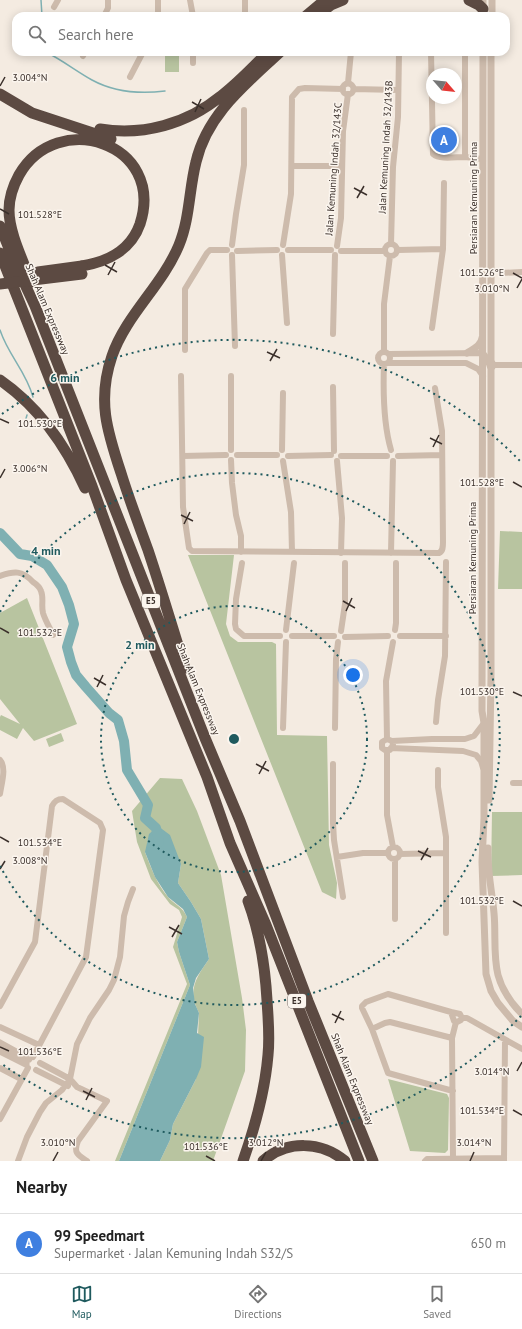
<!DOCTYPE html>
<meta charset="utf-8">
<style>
:root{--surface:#fff;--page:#f6f6f6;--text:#222;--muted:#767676;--line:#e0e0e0;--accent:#1f5a5e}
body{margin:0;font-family:"PT Sans",sans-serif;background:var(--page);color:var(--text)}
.compass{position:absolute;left:426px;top:68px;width:36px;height:36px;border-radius:50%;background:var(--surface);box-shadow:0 2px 10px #0003;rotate:118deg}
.you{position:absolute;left:353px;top:675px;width:14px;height:14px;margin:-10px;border:3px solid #fff;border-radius:50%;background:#1a73e8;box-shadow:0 0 0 6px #1a73e833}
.badge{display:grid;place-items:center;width:26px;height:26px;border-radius:50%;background:var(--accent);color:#fff;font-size:13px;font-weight:700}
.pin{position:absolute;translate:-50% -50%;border:2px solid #fff;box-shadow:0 1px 4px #0006}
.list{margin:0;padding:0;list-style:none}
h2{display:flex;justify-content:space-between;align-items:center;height:52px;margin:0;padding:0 16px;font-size:17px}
h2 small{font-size:13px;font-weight:400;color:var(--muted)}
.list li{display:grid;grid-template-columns:26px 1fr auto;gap:12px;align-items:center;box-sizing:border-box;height:60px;padding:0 16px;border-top:1px solid var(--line)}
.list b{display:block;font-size:15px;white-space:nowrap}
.list p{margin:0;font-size:13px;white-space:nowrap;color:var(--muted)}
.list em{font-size:13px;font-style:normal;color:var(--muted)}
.icon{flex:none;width:22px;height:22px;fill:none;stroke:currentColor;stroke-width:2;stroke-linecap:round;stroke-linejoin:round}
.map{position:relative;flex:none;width:522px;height:1161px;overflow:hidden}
.search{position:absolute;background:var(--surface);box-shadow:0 2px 10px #0003;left:12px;right:12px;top:12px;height:44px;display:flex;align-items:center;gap:10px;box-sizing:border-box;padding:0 14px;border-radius:12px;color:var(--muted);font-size:15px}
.sheet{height:112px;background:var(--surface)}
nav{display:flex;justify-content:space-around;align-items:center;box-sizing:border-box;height:56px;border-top:1px solid var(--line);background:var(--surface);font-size:11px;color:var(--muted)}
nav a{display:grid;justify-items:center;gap:2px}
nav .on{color:var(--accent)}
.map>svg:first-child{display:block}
</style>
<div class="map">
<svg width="522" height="1161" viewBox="0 0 522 1161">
<rect width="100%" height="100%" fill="#f4ebe1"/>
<path fill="#b8c4a0" d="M 165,52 L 179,52 L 179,72 L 165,72 Z
M 500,531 L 522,532 L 522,589 L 498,589 Z
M 188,555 L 234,555 L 226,624 L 230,636 L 238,642 L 272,642 L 276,644 L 277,735 L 327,736 L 329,845 L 337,883 L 336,899 L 322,892 Z
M 27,598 L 77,724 L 34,741 L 23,728 L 17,739 L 0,730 L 0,717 L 1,715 L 20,724 L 0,699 L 0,613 Z
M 61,733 L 64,741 L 49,747 L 46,739 Z
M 160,778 L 182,779 L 197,811 L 221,875 L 242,998 L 246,1030 L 245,1071 L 213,1161 L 160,1161 L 170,1140 L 173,1124 L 196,1079 L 199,1013 C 187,990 196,978 209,959 L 201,919 L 191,902 L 178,883 L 181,864 L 145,852 C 151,868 157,884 168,897 C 175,905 182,906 187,917 L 177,942 L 179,952 L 190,985 L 119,1161 L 115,1161 L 187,984 L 173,947 L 182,917 L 179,910 L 170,904 L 151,879 L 137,842 L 132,811 Z
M 492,812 L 522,812 L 522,875 L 491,876 Z
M 388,1079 L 447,1094 L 449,1098 L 448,1150 L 445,1153 L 410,1151 Z"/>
<path fill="#7fb0b2" d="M 158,826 L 170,835 L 181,864 L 178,883 L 191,902 L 201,919 L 209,959 L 196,978 L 193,988 L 195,1004 L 199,1013 L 197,1033 L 204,1037 L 201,1067 L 196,1079 L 173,1124 L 170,1140 L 160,1161 L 119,1161 L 190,985 L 179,952 L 177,942 L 187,917 L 183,909 L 168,897 L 155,877 L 145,852 L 149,834 Z"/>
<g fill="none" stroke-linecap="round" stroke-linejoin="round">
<path stroke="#7fb0b2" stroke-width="1.5" d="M 41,0 L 42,16
M 46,52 C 62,60 76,71 92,80 C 114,92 141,94 165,91
M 0,330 C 8,355 26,371 33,397
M 25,422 L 27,415"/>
<path stroke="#7fb0b2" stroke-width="10" d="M 0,533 L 20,554 L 32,556 L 47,565 L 62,587 L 69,605 L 74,624 L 67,647 L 71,662 L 76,675 L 86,687 L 109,713 L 118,720 L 124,741 L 127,770 L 148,805 L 145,818 L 156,828 L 159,842"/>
<path stroke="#cdbbac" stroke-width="6" d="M 190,0 L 193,16
M 54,7 L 58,0
M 104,16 L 108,8 L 108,0
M 158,16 L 158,0
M 245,16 L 245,0
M 431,52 L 433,154 C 440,160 455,157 465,157
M 465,52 L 465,157 L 483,159
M 83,56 L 85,52
M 193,63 L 193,52
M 130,77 L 143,52
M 348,83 L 351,52
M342.5 89a5.5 5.5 0 1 1 11 0a5.5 5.5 0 1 1-11 0Z
M 354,89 L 398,90
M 292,166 L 342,166
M385 250a6 6 0 1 1 12 0a6 6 0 1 1-12 0Z
M 391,244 L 393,167 L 398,117 L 399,52
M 232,245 L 236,214 L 244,165 L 244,110
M 283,245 L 291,194 L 292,97 L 299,89 L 305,88 L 343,89
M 337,246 L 341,218 L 343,131 L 348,94
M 288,250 L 331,250
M 398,250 L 443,249
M 237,251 L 277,250
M 341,251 L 385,251
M 232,255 L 235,346
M 282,255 L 287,323
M 501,273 L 522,272
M 432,328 L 443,249 L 444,183
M 333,334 L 335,255
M 185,350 L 185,289 L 207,253 L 210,250 L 227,250
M378 358a6 6 0 1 1 12 0a6 6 0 1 1-12 0Z
M 384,352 L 384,304 L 390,256
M 389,354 L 483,353 L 487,358 L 490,367
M 388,363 L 466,363 L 478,369 L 483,376
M 384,364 C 383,392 383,423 391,450
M 493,365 L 522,365
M 181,376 L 183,507 L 189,548 L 192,551 L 439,553 C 443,551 443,547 443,542 L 442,431 L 435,388
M 333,387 L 334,451
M 231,450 L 231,376
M 282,450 L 283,393
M 237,455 L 277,455
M 183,456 L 226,455
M 288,456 L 331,455
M 341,456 L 387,456
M 398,456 L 442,455
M 231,460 L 232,483 L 236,515 L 241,536 L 241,552
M 283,461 L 291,512 L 292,552
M 337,461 L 342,518 L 341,553
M 391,553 L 393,461
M 242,563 L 236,599 L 235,624 L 236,629 L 244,636 L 280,636
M 0,576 C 14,571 22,570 33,582 C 36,584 40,588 41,591 C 44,598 41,605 43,613 C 45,620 50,628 53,635
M 286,630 L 294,563
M 395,630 L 396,623 L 396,563
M 341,631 L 345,604 L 345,563
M 292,636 L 334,636
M 400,636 L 446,636
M 345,637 L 388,636
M 436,722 L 438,700 L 445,656 L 446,562
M 283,728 L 286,642
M 335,728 L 336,659 L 338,642
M 387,739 L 386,681 L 393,642
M 392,741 L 393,745 L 390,750 L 385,750 L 382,748 L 382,742 L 387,739 L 392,741 L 432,739 L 465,739 L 474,736 L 484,723
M 391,748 L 463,751 L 476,755 L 481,761 L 483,768
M 387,751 L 387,815 L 393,847
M 0,760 C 7,768 1,785 0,794
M 333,764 L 333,823 L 334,840 L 343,897
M 438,770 L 438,787 L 446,837 L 446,933
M 513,783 L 522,783
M388 853a6 6 0 1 1 12 0a6 6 0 1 1-12 0Z
M 400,854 L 446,853
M 337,857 L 363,853 L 388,853
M 395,919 L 395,859
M 0,1006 L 35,942 L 52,806 C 55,801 57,799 63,799 L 100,823 L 103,830 L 86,957 L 33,1057
M 451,1012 L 388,994 L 366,1002 L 362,1006 L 362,1008 L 372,1029 L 388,1073 L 453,1091
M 451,1012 L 460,1014 L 462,1018 L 461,1020 L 457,1022 L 454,1021 Z
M 462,1018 L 467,1018 L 522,1049
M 0,1027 L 39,1045
M 372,1029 L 385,1023 L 390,1022 L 452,1038
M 40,1063 L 70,1079 L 77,1087 L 107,1101 L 78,1141 C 73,1153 78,1155 87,1161
M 0,1068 L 21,1079
M 36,1070 L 68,1086
M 0,1119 L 28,1068
M 453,1158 L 452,1038 L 456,1022
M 18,1161 L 27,1137 L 40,1112 L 46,1103 L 62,1090 L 70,1079 L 77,1044 L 90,1018 L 109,990 L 114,980 L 120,957 L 124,916 L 128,902 L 133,889
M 425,1161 L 427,1159 L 431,1159 L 504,1158
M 504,1161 L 505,1040"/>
<path stroke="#cdbbac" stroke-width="7" d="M 483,0 L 483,16
M 492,16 L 492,0
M 483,52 L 482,711 L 484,723 L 484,818 L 482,862 L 486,974 L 491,991 L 498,1003 L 513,1021 L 522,1027
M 467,353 C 473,349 481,346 482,338
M 489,800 L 491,677 L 491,369 L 493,365 L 491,361 L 491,52
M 488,848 C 487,870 492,891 494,913 C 496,933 493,955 498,975 C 502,990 511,1003 522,1014
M 0,1043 L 29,1059
M 0,1051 L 26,1064"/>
<path stroke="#5c4a42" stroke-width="11" d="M 469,0 L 479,5 L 483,9
M 306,16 L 325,0
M 317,16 L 331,5 L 343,0
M 0,94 L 32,113 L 111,139
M 100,129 C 143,136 187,124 221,96 C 238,83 253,67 268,52
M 0,226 L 14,261 L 35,306 L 205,738 L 240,821 L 308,1001 L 373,1161
M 0,253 L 92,486 L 126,580 L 207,777 L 230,843 L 266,925 L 359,1161
M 31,282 C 23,260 9,233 9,210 C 9,198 13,186 19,175 C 57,108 166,143 140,224 C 131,250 107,262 82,266
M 0,380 C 39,407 66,446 85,488
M 185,668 C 173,629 161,589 148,550 C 139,525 129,499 121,473 C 107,431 97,400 112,356 C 126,315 162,286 179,245 C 190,218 189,189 196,162 C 207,114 246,84 280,52
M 243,1161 C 255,1127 265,1091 268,1055 C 270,1036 268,1018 267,1000 C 265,966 260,933 248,901
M 263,1161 C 287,1140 321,1141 345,1161"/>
<path stroke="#5c4a42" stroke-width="11" d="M 38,272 L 82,266
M 0,284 L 82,274"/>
</g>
<path fill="none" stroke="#3b302b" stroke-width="1.5" d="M 0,86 L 5,77M 192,102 L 204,109M 195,112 L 201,99M 354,188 L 367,195M 357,198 L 364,186M 0,209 L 9,214M 105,265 L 117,272M 513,273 L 522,278M 108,275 L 115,262M 517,288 L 522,279M 267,352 L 280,358M 270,361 L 277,349M 0,419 L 9,423M 430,438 L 442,444M 433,447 L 439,435M 0,478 L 5,469M 513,482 L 522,487M 181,515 L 193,521M 184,524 L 190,512M 343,601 L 355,608M 346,611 L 352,598M 0,628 L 9,633M 94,678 L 106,685M 97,687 L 103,675M 513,692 L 522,696M 256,764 L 269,771M 259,774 L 266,761M 0,837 L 9,842M 418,851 L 431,857M 421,860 L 428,848M 0,869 L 5,861M 513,901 L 522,906M 169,927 L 182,934M 172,937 L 179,925M 332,1014 L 344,1020M 335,1023 L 341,1011M 0,1047 L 9,1051M 517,1071 L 522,1062M 83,1091 L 95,1097M 86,1100 L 92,1088M 513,1110 L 522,1115M 206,1156 L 215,1161M 53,1161 L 58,1152M 261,1161 L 266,1152M 470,1161 L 474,1152"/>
<g fill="none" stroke="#1f5a5e" stroke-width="2" stroke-dasharray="2 4">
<circle cx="234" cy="739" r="133"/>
<path d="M0 612A266 266 0 1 1 0 866"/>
<path d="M521 1016A399 399 0 0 1 2 1064M2 414A399 399 0 0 1 521 462"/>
</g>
<g text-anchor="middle" stroke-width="3" stroke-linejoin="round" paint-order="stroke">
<g fill="#fbf5ee" stroke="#756b66" stroke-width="1">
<rect x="142" y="594" width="18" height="14" rx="3"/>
<rect x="288" y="994" width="18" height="14" rx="3"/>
</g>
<g font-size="9" font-weight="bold" fill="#3b302b">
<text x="151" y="604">E5</text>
<text x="297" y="1004">E5</text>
</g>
<g font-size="10" fill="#3b302b" stroke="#fbf5ee">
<text transform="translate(385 147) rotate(-87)" y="4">Jalan Kemuning Indah 32/143B</text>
<text transform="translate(333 169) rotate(-86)" y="4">Jalan Kemuning Indah 32/143C</text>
<text transform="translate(473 198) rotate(-90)" y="4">Persiaran Kemuning Prima</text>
<text transform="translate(48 309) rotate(67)" y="4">Shah Alam Expressway</text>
<text transform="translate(472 558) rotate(-90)" y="4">Persiaran Kemuning Prima</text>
<text transform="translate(199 689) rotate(68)" y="4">Shah Alam Expressway</text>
<text transform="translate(353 1079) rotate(68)" y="4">Shah Alam Expressway</text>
</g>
</g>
<g font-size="10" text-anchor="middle" fill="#3b302b" stroke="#fbf5ee" stroke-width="3" stroke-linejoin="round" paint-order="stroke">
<text x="30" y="81">3.004°N</text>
<text x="40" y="218">101.528°E</text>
<text x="482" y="276">101.526°E</text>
<text x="492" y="292">3.010°N</text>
<text x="40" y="427">101.530°E</text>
<text x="30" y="472">3.006°N</text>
<text x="482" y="486">101.528°E</text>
<text x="40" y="636">101.532°E</text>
<text x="482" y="695">101.530°E</text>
<text x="40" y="846">101.534°E</text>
<text x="30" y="864">3.008°N</text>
<text x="482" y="904">101.532°E</text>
<text x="40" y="1055">101.536°E</text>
<text x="492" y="1075">3.014°N</text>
<text x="482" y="1114">101.534°E</text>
<text x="58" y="1146">3.010°N</text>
<text x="266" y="1146">3.012°N</text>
<text x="474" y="1146">3.014°N</text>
<text x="206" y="1150">101.536°E</text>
</g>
<circle cx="234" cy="739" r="6" fill="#1f5a5e" stroke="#fbf5ee" stroke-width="2"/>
<g font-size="12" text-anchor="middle" font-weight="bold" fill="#1f5a5e" stroke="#fbf5ee" stroke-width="3" stroke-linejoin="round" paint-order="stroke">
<text x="65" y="382">6 min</text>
<text x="46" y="555">4 min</text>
<text x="140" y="649">2 min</text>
</g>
</svg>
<svg class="compass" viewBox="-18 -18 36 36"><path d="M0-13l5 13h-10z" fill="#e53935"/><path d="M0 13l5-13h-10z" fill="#767676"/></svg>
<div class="you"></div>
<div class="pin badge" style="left:444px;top:140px;background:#3f7fe0">A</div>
<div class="search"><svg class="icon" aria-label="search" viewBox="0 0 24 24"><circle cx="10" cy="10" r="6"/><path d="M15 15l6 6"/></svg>Search here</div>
</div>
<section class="sheet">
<h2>Nearby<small></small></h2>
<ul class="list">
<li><span class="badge" style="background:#3f7fe0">A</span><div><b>99 Speedmart</b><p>Supermarket · Jalan Kemuning Indah S32/S</p></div><em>650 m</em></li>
</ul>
</section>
<nav>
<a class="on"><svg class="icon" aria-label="map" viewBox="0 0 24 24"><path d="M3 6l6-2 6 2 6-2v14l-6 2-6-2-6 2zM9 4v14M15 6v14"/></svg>Map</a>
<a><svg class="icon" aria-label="directions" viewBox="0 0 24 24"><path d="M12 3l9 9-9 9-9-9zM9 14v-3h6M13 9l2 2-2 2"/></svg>Directions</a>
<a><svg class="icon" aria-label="saved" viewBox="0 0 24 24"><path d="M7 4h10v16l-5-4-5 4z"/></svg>Saved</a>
</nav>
